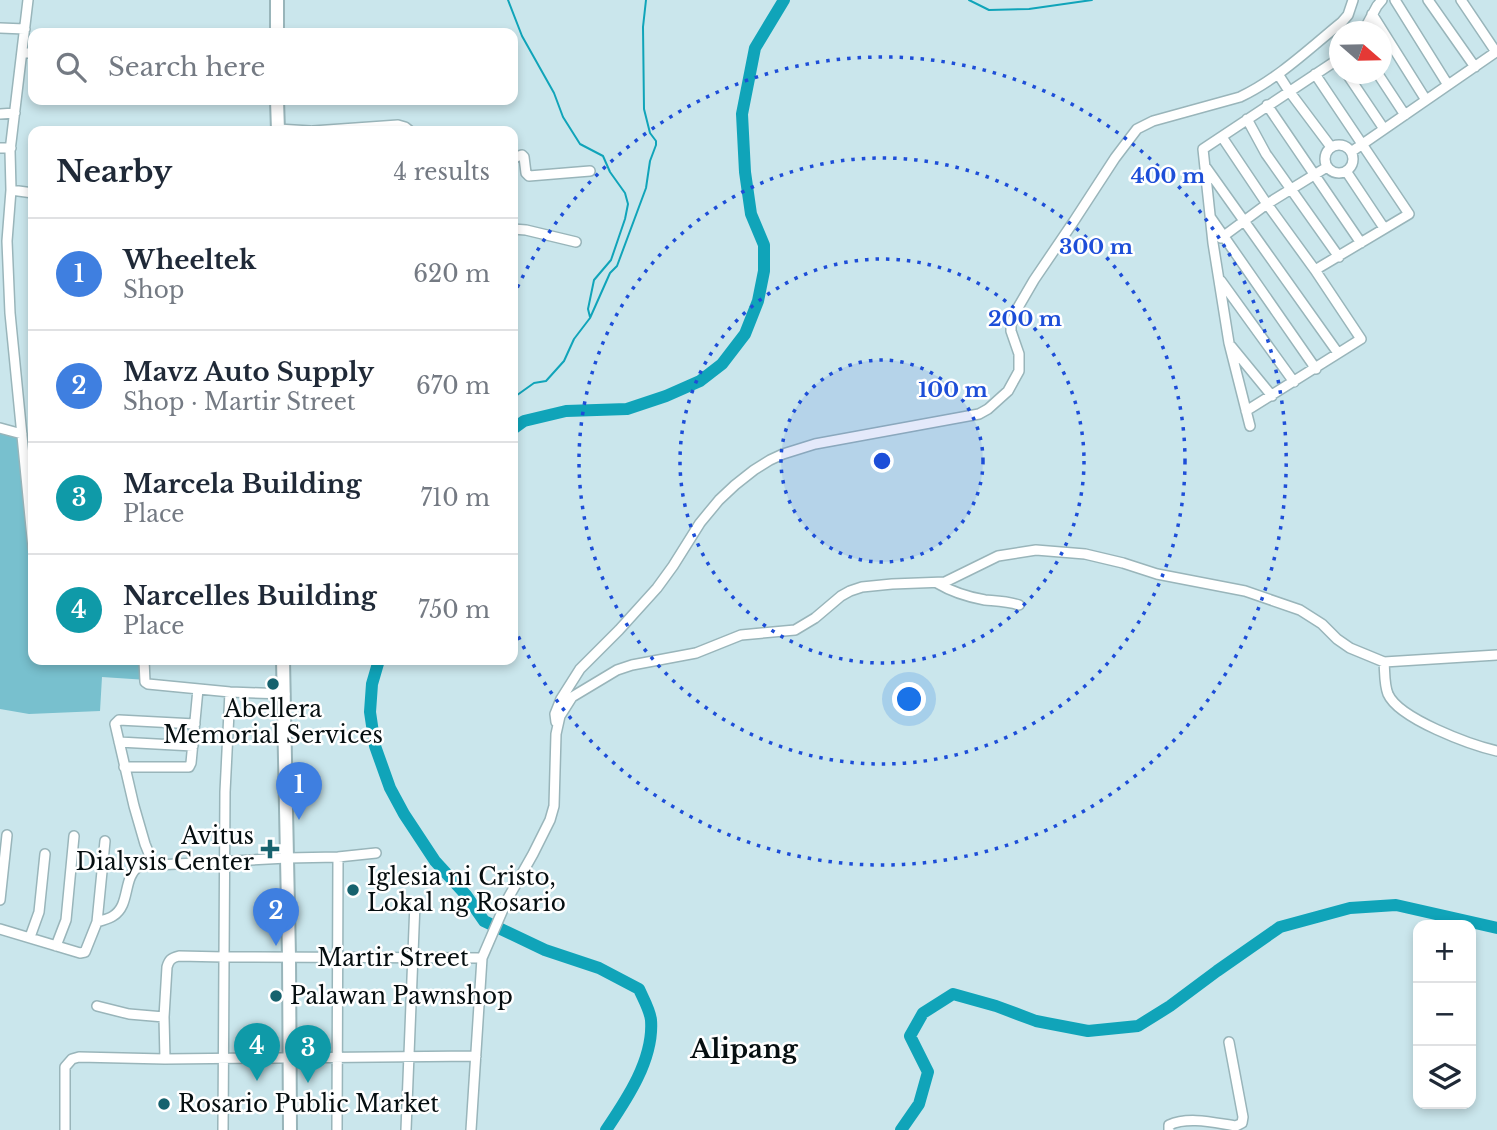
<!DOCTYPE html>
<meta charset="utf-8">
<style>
:root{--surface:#fff;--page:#f6f6f7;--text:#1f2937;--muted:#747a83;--line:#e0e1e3;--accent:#16626e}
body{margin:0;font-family:"Libre Baskerville",serif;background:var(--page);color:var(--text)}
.controls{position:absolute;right:21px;bottom:21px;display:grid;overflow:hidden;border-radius:14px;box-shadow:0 4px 10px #0003}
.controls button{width:63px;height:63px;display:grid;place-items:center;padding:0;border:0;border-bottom:2px solid var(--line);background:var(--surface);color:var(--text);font:35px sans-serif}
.compass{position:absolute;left:1329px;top:21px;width:63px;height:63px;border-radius:50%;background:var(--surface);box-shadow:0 4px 10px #0003;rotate:110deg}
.you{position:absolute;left:910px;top:700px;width:24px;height:24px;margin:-18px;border:5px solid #fff;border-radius:50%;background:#1a73e8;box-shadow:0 0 0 10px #1a73e833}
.badge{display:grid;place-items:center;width:46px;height:46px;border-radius:50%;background:var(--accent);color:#fff;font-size:23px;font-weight:700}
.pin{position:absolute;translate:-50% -58px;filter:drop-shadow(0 2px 4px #0008)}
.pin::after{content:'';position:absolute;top:37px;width:24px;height:21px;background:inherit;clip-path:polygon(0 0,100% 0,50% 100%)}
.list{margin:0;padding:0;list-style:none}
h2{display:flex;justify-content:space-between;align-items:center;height:91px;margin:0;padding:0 28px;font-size:30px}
h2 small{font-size:23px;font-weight:400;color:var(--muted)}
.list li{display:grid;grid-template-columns:46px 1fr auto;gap:21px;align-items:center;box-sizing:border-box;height:112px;padding:0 28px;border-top:2px solid var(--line)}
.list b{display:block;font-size:26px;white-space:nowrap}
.list p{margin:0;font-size:23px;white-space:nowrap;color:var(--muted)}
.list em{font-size:23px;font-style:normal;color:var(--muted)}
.icon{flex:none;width:38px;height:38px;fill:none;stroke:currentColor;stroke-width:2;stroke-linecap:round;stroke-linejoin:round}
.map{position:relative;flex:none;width:1497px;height:1130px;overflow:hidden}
.search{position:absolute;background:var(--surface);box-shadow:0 4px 10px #0003;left:28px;top:28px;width:490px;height:77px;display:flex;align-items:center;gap:18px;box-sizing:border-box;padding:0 24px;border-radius:14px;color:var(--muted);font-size:26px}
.panel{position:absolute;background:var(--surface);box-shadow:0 4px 10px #0003;left:28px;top:126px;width:490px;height:539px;border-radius:14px}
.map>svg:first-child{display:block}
</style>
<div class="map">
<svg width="1497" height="1130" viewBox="0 0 1497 1130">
<rect width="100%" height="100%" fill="#cae6ec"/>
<path fill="#78c0ce" d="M 0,426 L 20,432 L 33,551 L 33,660 L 148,660 L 147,680 L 102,677 L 100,711 L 29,714 L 0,709 Z"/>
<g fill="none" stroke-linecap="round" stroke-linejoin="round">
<path stroke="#10a4b9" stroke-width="2" d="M 508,0 L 522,36 L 554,93 L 563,117 L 580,144 L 603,156 L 610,172 L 625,193 L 628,204 L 625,219 L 611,260 L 594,280 L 588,309 L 590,317
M 969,0 L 989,10 L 1029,9 L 1092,0
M 513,398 L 534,383 L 546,381 L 564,361 L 574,339 L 590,318 L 610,273 L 617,266 L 646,188 L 650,161 L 656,145 L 656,141 L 650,133 L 644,109 L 643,27 L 646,0"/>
<path stroke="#10a4b9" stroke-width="12" d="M 513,429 L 524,421 L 566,411 L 627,409 L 666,396 L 700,381 L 722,364 L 745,334 L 758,301 L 764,271 L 764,245 L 751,214 L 745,172 L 742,114 L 755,48 L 784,0
M 379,660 L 372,684 L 370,712 L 375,746 L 390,788 L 404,814 L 435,861 L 466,895 L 484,921 L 545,950 L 599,968 L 639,989 C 643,998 650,1010 651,1020 C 654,1059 627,1099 606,1130
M 901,1130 L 919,1104 L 928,1072 L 910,1036 L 923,1013 L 953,994 L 996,1006 L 1036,1021 L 1088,1031 L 1138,1026 L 1170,1006 L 1217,971 L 1280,927 L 1350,908 L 1396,905 L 1497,928"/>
<defs>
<path id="minor" d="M 28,0 L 10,151 L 11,190 L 7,241 L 10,313 L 33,548
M 1395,0 L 1448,85
M 1428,0 L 1475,67
M 1372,14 L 1426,100
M 0,28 L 25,29
M 1363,32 L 1377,6 L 1382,0
M 22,53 L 33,53
M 1278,74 L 1289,91 L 1331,147
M 1347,74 L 1384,129
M 1378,74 L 1405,115
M 1267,105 L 1361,243
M 0,114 L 15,113
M 1247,119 L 1266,154 L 1339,257
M 278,129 L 310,131
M 313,131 L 398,125 L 405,127 L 410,131
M 1222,137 L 1267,204 L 1315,270 L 1361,339 L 1246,411
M1325 159a14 14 0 1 1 28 0a14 14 0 1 1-28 0Z
M 0,148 L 11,148
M 1351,152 L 1496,52 L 1461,0
M 513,158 L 522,155 L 524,157 L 526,173 L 529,176 L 590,171
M 1205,166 L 1338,353
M 1346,171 L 1384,228
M 11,190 L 33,193
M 1211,218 L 1316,369
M 513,229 L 526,230 L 576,242
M 1221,238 L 1267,204 L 1327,167
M 1315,270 L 1409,214 L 1315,74
M 1221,281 L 1294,382
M 1231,346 L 1272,396
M 1250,426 L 1229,343 L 1213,243 L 1203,149 L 1340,58
M 0,428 L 22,434
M 937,583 C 952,592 968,597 985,600 C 997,601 1007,601 1019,605
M 144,660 L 145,682 L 148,684 L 230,692 L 285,694
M 1384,662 C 1385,672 1384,684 1388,694 C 1399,719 1471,745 1497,751
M 556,722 L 555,714 L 561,699 L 580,669 L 619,630 L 657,588 L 673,566 L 700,523 L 719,500 L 735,485 L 754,470 L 770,460 L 783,454 L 815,444 L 979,414 L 988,409 L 1008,391 L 1019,371 L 1019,354 L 1011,331 L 1011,325 L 1016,311 L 1034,280 L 1074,221 L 1115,158 L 1137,129 L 1153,121 L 1240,97 C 1278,79 1310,48 1342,22 L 1348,15 L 1353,0
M 119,742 L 193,746
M 124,767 L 189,767 L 191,763 L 198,689
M 154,866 L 145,844 L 134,806 L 115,724 L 119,720 L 195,724
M 0,900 L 7,835
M 97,922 C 102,920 109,919 113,916 C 131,905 122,878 139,866 L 287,858 L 338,857 L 376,853
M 0,929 L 80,953 L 85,952 L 97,922 L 105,841
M 30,937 L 39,912 L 45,854
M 56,946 L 66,920 L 74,836
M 97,1006 L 129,1014 L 164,1017
M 165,1059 L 164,1017 L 167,967 C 169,960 171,958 179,956 L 224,957 L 482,958
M 65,1130 L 65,1067 L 72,1059 L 79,1057 L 165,1059 L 476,1056
M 223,1130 L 225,792 L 230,692
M 337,1130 L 338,857
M 406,1130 L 415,903
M 471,1130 L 482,958 L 507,900 L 533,854 L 550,820 L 554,806 L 556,734 L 560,716 L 572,697 L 617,670 L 632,665 L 696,653 L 741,635 L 795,630 L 815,618 L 841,596 L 850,591 L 862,587 L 892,584 L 945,582 L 998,556 L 1036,550 L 1085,554 L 1123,563 L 1157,574 L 1245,591 L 1300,610 L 1322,624 L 1337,639 L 1350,648 L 1384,662 L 1497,655
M 1169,1130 L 1169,1125 C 1189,1116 1215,1123 1236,1126 L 1242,1123 L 1243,1117 L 1229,1042"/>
<path id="highway" d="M 277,33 L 277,0
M 277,100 L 278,131
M 283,660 L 289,957 L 290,1130"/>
</defs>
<use href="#minor" stroke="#99b5ba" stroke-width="12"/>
<use href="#highway" stroke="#99b5ba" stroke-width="16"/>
<use href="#minor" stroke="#fff" stroke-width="9"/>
<use href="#highway" stroke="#fff" stroke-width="12"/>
</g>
<circle cx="882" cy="461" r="101" fill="#1d4ed8" fill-opacity=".12"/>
<g fill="none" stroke="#1d4ed8" stroke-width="3.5" stroke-dasharray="3.5 7">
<circle cx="882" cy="461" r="101"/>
<circle cx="882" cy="461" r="202"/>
<circle cx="882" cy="461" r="303"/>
<path d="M513 297A404 404 0 1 1 513 625"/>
</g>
<g fill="#16626e" stroke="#fff" stroke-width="2.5">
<circle cx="273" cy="684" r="7"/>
<path d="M266.5 838.5h7v7h7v7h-7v7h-7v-7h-7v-7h7z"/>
<circle cx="353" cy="890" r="7"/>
<circle cx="276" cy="996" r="7"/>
<circle cx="164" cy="1104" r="7"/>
</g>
<g text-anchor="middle" stroke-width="5" stroke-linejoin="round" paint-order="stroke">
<g font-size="23" fill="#050e10" stroke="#fff" text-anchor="start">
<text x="273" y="717" text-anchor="middle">Abellera<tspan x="273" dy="26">Memorial Services</tspan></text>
<text x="254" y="844" text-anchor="end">Avitus<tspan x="254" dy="26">Dialysis Center</tspan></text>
<text x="367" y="885">Iglesia ni Cristo,<tspan x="367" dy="26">Lokal ng Rosario</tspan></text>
<text x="290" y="1004">Palawan Pawnshop</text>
<text x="178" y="1112">Rosario Public Market</text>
</g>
<g font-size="23" fill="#050e10" stroke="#fff">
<text x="393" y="966">Martir Street</text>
</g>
<g font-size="26" font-weight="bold" fill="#050e10" stroke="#fff">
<text x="744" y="1058">Alipang</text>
</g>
</g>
<circle cx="882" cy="461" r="10" fill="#1d4ed8" stroke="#fff" stroke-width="3.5"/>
<g font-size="21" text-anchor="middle" font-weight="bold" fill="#1d4ed8" stroke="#fff" stroke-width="5" stroke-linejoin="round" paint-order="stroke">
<text x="1168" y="183">400 m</text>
<text x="1096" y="254">300 m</text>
<text x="1025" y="326">200 m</text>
<text x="953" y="397">100 m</text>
</g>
</svg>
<div class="controls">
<button>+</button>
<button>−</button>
<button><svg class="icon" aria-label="layers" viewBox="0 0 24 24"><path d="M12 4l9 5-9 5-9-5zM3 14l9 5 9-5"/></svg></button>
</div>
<svg class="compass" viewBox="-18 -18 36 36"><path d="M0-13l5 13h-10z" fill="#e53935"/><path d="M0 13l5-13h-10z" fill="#747a83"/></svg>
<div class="you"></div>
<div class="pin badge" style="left:299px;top:820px;background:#3f7fe0">1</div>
<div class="pin badge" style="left:276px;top:946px;background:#3f7fe0">2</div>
<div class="pin badge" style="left:308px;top:1083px;background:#0f9aa8">3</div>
<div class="pin badge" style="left:257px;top:1081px;background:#0f9aa8">4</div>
<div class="search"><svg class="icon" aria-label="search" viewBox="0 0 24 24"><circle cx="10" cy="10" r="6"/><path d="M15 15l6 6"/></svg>Search here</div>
<section class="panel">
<h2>Nearby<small>4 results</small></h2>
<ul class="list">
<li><span class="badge" style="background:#3f7fe0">1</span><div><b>Wheeltek</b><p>Shop</p></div><em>620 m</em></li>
<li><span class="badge" style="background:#3f7fe0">2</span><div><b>Mavz Auto Supply</b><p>Shop · Martir Street</p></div><em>670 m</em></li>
<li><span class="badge" style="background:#0f9aa8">3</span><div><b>Marcela Building</b><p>Place</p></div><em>710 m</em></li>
<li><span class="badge" style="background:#0f9aa8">4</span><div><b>Narcelles Building</b><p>Place</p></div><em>750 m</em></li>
</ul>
</section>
</div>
